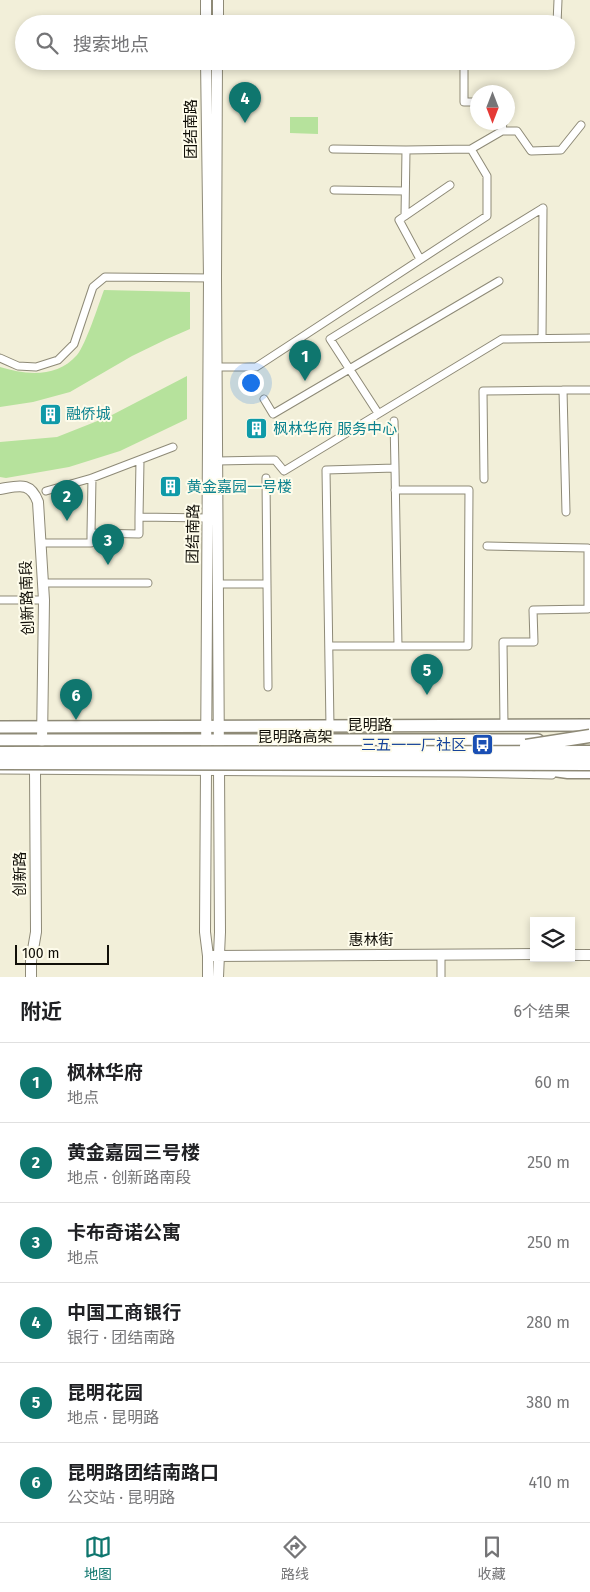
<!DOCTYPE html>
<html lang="zh">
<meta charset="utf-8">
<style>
:root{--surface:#fff;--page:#f6f6f6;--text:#202124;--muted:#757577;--line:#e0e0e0;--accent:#0f766e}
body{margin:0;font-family:"Fira Sans","Noto Sans SC",sans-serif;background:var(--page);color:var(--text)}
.controls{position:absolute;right:15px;bottom:15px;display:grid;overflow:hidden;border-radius:0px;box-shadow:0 2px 8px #0003}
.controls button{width:45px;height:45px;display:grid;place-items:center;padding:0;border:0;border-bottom:1px solid var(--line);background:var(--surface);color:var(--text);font:25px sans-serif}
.compass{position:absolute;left:470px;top:85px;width:45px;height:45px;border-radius:50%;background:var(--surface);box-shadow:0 2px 8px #0003;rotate:180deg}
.scale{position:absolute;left:15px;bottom:12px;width:94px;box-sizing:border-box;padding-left:5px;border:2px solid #110f08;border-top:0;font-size:14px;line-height:18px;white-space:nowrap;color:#110f08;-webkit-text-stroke:4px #fefceb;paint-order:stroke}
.you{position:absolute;left:250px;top:382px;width:18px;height:18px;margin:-12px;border:4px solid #fff;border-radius:50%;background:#1a73e8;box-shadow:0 0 0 8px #1a73e833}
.badge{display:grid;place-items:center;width:32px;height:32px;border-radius:50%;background:var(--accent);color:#fff;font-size:16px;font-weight:700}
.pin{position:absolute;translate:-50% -41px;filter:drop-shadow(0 1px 2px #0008)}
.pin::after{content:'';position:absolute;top:26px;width:18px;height:15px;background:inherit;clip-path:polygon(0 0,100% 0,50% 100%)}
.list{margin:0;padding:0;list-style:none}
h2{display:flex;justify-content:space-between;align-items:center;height:65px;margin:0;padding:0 20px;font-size:21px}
h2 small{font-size:16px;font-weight:400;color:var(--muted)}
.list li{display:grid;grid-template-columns:32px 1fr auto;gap:15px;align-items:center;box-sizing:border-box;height:80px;padding:0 20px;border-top:1px solid var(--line)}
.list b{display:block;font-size:19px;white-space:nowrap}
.list p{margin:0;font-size:16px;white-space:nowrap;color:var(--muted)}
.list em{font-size:16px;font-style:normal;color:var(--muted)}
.icon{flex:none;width:28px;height:28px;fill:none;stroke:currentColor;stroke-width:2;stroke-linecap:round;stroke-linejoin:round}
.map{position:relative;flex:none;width:590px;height:977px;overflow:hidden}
.search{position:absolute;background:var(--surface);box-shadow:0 2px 8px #0003;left:15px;right:15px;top:15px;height:55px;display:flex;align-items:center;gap:12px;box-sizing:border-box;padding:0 18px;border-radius:28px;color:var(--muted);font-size:19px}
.sheet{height:545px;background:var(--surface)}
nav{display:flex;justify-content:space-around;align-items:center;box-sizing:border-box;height:70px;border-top:1px solid var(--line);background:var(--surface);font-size:14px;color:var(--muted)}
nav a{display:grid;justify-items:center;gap:2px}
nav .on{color:var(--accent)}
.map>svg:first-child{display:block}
</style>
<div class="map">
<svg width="590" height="977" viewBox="0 0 590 977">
<rect width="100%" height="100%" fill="#f2efd9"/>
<path fill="#b6e29c" d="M 290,117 L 318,117 L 318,134 L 290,133 Z
M 104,290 L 190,292 L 190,329 L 167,339 L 132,356 L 70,392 L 33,402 L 0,407 L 0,367 C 26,375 57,378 77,355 C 86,344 98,306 104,290 Z
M 187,376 L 187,419 L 120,451 L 69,467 L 6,478 L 0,477 L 0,442 L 57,437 L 110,416 Z"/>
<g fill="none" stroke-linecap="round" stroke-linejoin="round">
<defs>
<path id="street" d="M 557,24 L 558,0
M 464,61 L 464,102 L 478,102
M 502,131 L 517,131 L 531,151 L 561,150 L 581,125
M 333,149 L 406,150 L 405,216
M 406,150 L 471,149 L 502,131 L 503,122
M 334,190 L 405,191
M 420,259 L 399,220 L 450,185
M 542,338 L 543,208
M 0,358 L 18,366 L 36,367 L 58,360 L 74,344 L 93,287 L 105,277 L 213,278
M 218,367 L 256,367 L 487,216 L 487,176 L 471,149
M 264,399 L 273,414 L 499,281
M 378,413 L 330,339 L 543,208
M 394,421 L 395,468
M 217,461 L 275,460 L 284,471 L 502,339 L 590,338
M 484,479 L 483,391 L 563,390
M 395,490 L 469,490 L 468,646 L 398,646
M 46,491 L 92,478 L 173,447
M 566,512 L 563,390 L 590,390
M 139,517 L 140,461
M 91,533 L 92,478
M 40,543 L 91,543 L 91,533 L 139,534 L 139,517 L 208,518
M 487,546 L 588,548 L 588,609 L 533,610 L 534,642 L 503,642 L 504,726
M 43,583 L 148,583
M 218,584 L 267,584 L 266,478
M 267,584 L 268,687
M 0,600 L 44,600
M 329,646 L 398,646 L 395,468 L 326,470 L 330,727
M 0,770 L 461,773 L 552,775
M 441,954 L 441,977"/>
<path id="secondary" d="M 206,0 L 206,24
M 218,24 L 218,0
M 206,61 L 209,278 L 205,932 L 208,956 L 208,977
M 217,61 L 216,277 L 220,932 L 218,977
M 0,489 C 19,486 30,481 38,502 L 44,600 L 42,741
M 571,955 L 590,955
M 212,956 L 534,954
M 31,977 L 31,961 L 36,932 L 35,770"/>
<path id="primary" d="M 0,727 L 590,725
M 0,740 L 538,740"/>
<path id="highway" d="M 540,768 L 568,772 L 590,772"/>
</defs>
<use href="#street" stroke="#8e8a77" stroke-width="9"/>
<use href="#secondary" stroke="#8e8a77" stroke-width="12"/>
<use href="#primary" stroke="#8e8a77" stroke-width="14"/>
<use href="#highway" stroke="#8e8a77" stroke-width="15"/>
<use href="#street" stroke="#fff" stroke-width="7"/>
<use href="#secondary" stroke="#fff" stroke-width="10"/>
<use href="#primary" stroke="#fff" stroke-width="11"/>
<use href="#highway" stroke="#fff" stroke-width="12"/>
<defs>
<path id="highway-bridge" d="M 526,746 L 590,736
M 0,753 L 590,752
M 0,763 L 590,764"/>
</defs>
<use href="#highway-bridge" stroke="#8e8a77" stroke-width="15" stroke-linecap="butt"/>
<use href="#highway-bridge" stroke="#fff" stroke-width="12"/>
</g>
<defs>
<symbol id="building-square" viewBox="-11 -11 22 22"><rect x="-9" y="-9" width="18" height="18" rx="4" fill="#0f9aa8" stroke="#fefceb"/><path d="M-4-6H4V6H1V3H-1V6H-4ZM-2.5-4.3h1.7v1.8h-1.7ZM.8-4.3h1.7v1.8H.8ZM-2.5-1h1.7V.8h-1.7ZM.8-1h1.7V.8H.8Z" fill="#fff"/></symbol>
<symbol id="bus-square" viewBox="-11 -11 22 22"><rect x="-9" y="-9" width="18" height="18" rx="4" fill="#1a4fb4" stroke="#fefceb"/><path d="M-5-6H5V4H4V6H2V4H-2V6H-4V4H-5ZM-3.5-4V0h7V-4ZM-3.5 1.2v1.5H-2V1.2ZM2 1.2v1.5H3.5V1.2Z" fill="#fff"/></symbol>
</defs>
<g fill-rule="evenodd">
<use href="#building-square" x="38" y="402" width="25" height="25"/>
<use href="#building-square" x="244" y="416" width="25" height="25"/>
<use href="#building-square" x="158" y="474" width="25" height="25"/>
<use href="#bus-square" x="470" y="732" width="25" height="25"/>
</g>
<g text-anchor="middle" stroke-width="4" stroke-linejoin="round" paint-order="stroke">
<g font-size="15" fill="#110f08" stroke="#fefceb">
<text transform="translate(191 129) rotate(-90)" y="5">团结南路</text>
<text transform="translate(193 534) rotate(-89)" y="5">团结南路</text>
<text transform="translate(27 598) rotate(-92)" y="5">创新路南段</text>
<text x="370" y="730">昆明路</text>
<text x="295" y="742">昆明路高架</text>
<text transform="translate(20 874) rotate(-90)" y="5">创新路</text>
<text x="371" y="945">惠林街</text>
</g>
<g font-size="15" fill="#0d838f" stroke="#fefceb" text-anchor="start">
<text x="66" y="419">融侨城</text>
<text x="273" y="434">枫林华府 服务中心</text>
<text x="187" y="492">黄金嘉园一号楼</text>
</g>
<g font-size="15" fill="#164399" stroke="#fefceb" text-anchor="end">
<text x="466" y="750">三五一一厂社区</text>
</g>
</g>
</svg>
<div class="controls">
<button><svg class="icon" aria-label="layers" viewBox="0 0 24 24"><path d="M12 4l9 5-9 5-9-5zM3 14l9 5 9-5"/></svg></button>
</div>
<svg class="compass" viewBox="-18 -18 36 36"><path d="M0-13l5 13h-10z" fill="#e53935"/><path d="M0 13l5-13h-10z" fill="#757577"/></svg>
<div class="scale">100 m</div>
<div class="you"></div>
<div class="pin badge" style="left:305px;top:381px">1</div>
<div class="pin badge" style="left:67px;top:521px">2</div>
<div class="pin badge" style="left:108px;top:565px">3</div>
<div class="pin badge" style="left:245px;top:123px">4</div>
<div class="pin badge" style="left:427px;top:695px">5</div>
<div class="pin badge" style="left:76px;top:720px">6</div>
<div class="search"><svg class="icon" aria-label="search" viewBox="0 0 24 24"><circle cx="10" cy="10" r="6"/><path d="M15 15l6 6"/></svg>搜索地点</div>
</div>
<section class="sheet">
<h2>附近<small>6个结果</small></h2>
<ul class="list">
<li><span class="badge">1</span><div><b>枫林华府</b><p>地点</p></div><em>60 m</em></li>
<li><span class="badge">2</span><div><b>黄金嘉园三号楼</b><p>地点 · 创新路南段</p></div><em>250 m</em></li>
<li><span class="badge">3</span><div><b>卡布奇诺公寓</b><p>地点</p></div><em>250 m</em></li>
<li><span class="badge">4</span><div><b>中国工商银行</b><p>银行 · 团结南路</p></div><em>280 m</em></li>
<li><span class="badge">5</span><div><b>昆明花园</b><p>地点 · 昆明路</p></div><em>380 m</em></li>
<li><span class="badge">6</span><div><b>昆明路团结南路口</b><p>公交站 · 昆明路</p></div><em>410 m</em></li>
</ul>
</section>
<nav>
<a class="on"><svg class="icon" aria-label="map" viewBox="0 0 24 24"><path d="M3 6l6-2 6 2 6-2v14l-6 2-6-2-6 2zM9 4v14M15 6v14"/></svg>地图</a>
<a><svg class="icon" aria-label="directions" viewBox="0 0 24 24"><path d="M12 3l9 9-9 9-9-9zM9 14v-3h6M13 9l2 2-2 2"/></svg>路线</a>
<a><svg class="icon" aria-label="saved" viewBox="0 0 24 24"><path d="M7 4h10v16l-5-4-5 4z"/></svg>收藏</a>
</nav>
